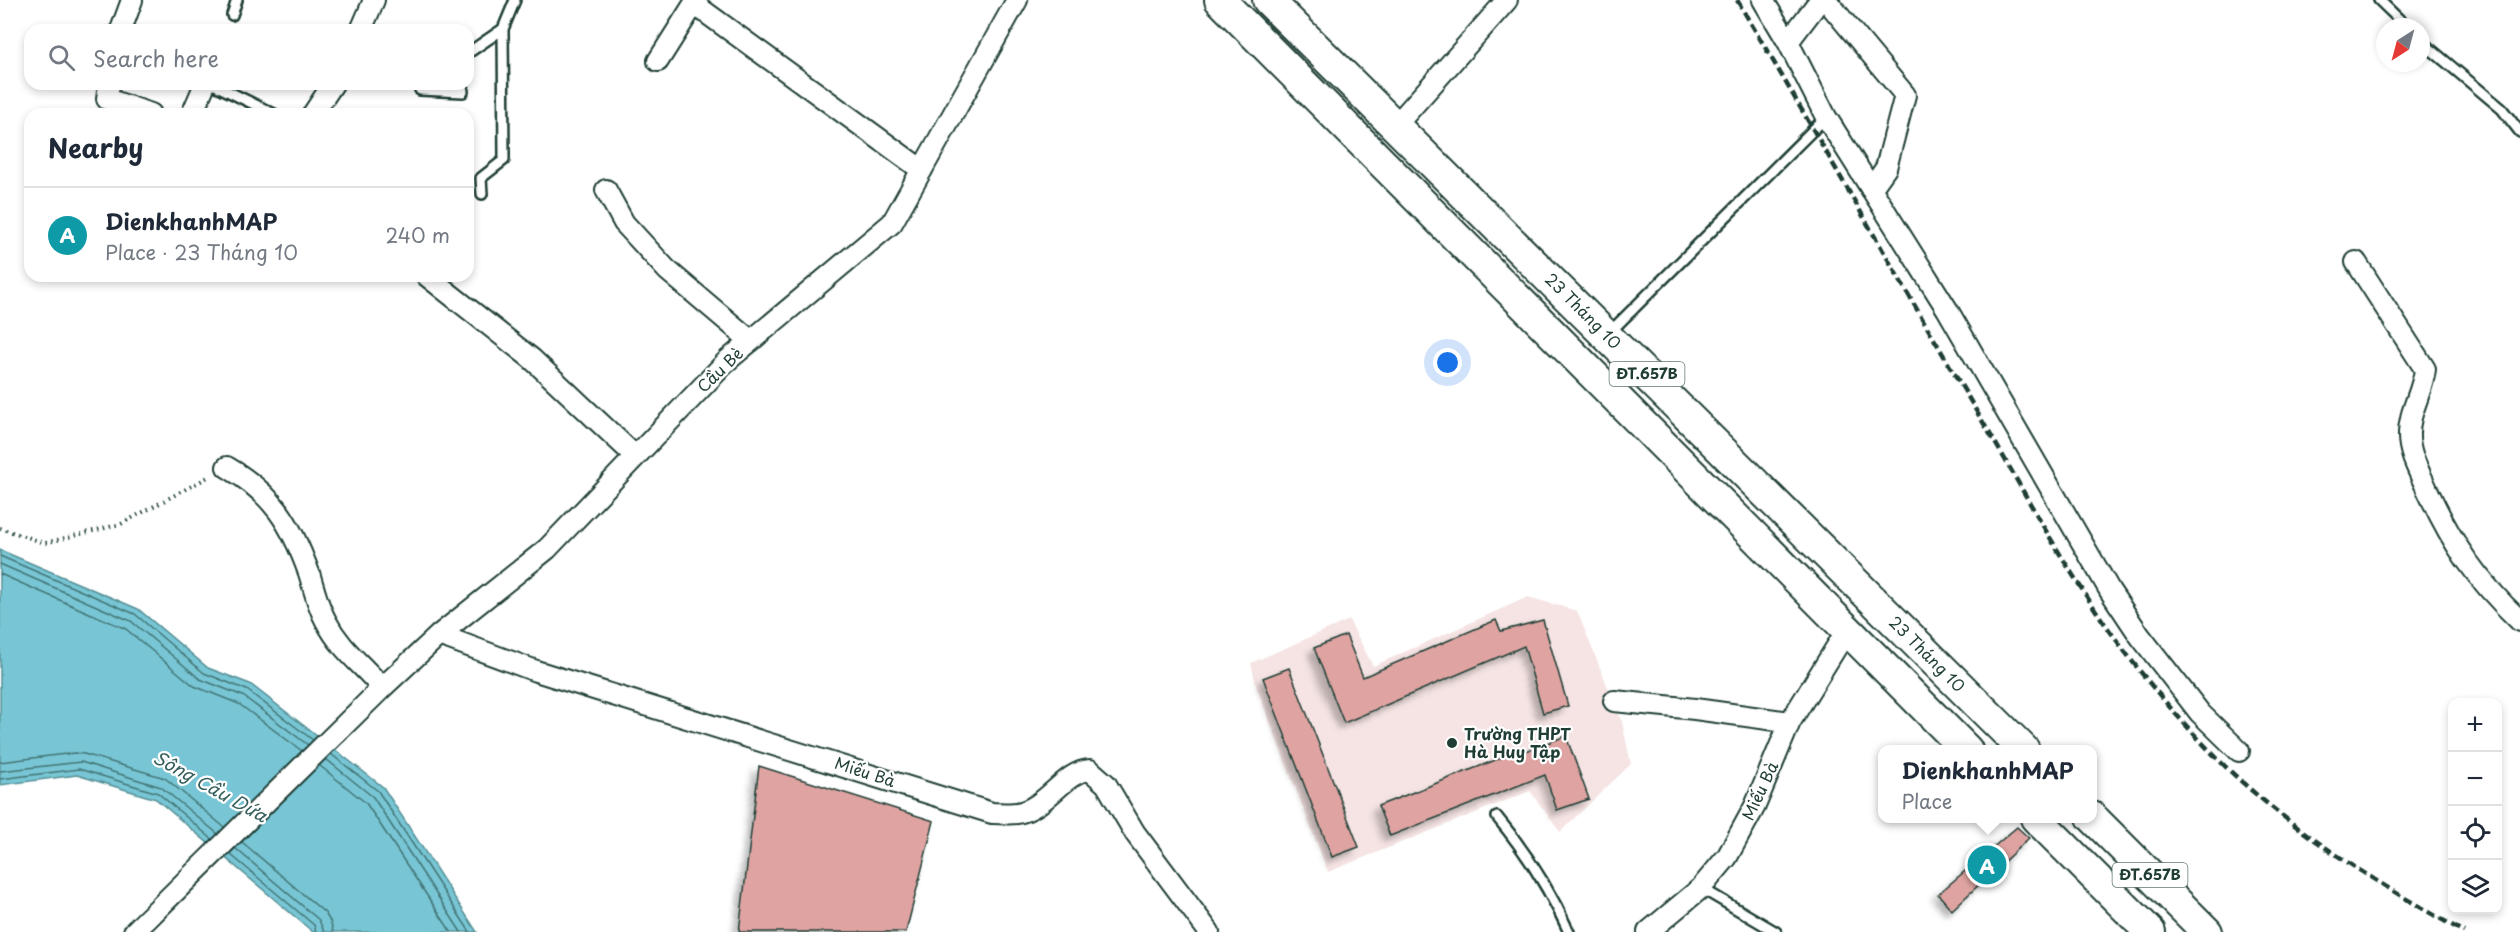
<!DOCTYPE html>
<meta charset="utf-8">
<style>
:root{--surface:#fff;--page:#f2f2f3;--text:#1f2937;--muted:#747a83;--line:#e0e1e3;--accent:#db2777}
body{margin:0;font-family:"Playpen Sans",sans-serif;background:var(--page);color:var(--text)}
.controls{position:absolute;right:18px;bottom:18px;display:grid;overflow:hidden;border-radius:12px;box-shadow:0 3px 9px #0003}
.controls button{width:54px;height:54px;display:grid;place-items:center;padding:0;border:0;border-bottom:2px solid var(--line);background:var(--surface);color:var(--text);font:30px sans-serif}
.compass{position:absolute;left:2376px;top:18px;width:54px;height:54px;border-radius:50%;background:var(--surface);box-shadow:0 3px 9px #0003;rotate:216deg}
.you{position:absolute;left:1448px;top:363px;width:21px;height:21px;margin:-15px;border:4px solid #fff;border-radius:50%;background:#1a73e8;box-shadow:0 0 0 9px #1a73e833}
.badge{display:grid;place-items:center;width:39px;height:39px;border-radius:50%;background:var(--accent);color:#fff;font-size:20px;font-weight:700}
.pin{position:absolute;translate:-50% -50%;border:3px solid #fff;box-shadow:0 2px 6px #0006}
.popup{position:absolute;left:1878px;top:745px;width:219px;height:78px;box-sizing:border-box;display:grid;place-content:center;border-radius:12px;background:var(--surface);filter:drop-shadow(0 2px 4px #0005);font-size:20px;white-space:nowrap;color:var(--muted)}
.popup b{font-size:22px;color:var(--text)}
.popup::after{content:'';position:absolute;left:50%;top:100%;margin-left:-12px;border:12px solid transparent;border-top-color:var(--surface)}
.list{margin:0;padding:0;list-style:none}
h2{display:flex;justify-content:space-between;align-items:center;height:78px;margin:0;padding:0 24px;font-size:26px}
h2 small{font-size:20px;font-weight:400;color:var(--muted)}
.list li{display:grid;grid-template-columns:39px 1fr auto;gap:18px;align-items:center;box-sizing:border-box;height:96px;padding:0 24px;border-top:2px solid var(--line)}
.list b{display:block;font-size:22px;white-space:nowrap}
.list p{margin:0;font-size:20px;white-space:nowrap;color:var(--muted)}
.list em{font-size:20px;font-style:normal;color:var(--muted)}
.icon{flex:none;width:33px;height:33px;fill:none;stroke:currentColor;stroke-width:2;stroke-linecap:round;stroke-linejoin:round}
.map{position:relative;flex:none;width:2520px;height:932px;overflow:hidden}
.search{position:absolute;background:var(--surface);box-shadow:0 3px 9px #0003;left:24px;top:24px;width:450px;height:66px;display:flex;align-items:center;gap:15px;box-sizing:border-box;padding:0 21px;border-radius:18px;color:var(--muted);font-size:22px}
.panel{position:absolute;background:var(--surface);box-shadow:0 3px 9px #0003;left:24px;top:108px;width:450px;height:174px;border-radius:18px}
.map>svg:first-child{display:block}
</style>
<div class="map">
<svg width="2520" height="932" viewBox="0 0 2520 932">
<defs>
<filter id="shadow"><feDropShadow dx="-5.5" dy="5.5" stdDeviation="3" flood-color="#0004"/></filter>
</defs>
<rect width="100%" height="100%" fill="#fff"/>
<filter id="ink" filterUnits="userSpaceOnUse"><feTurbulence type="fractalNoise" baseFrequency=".0167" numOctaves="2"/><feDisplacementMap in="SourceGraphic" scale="12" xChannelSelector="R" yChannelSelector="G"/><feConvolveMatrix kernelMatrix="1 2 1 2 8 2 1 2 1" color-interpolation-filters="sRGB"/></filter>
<g filter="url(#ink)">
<path fill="#f5e4e3" d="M 1528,597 L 1577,611 L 1622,722 L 1631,764 L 1560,832 L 1530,791 L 1328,872 L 1257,689 L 1251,663 L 1349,620 L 1373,666 Z"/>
<path fill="#78c6d5" stroke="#548f95" stroke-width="1.5" d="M 0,550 L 138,609 L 208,668 L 250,684 L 383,787 L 477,932 L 313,932 L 156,799 L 77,775 L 0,785 Z"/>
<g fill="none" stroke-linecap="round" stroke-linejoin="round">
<path stroke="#437474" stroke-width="1.5" d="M 0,556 L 135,614 L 204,673 L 247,690 L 313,740
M 0,564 L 131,621 L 200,679 L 243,696 L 308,745
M 0,574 L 126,629 L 194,686 L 239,704 L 302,751
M 331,754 L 378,791 L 470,932
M 326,759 L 373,797 L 461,932
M 0,762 L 74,753 L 84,754 L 165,778 L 224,827
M 319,765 L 366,803 L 451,932
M 0,771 L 81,762 L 161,787 L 218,834
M 0,779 L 79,769 L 158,793 L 212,839
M 242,842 L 325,913 L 331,923 L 333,932
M 235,848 L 319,920 L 324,932
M 230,854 L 314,925 L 316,932"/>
</g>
<path fill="#dfa4a2" stroke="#1f3d34" stroke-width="1.5" filter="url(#shadow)" d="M 1496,620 L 1501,631 L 1543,620 L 1568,706 L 1543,713 L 1524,646 L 1344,723 L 1314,648 L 1346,635 L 1363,677 Z
M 1289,668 L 1359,847 L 1332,857 L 1263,678 Z
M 1566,736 L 1589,799 L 1557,810 L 1545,775 L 1390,836 L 1378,806 L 1516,752 L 1517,754 Z
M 759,766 L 934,821 L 906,932 L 739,932 Z
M 2017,827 L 2029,838 L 1952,910 L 1938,894 Z"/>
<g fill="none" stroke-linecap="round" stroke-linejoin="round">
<defs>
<path id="lane" d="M 2379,0 L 2407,27
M 232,15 L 237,0
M 2421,41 L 2502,109 L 2520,132
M 468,53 L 503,29 L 515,0
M 213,84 L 274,114
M 420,90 L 463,92 L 462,84
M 482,194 L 481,178 L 504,160 L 503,29
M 1609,333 L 1826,117
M 1497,817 C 1527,853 1550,890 1569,932
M 1701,888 L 1776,932"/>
<path id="street" d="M 1763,0 L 1788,42 L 1826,117 L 1947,309 L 2110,591 L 2140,636 L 2200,713 L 2239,751
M 1826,0 L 1905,95 L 1886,168 L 1871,189
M 121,30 L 132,0
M 361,30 L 374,0
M 1788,42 L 1820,0
M 658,61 L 694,4 L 922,170
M 109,84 L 107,99 L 151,114
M 192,114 L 205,84
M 313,114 L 333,84
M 1396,125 L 1507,0
M 606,190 L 624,223 L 667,270 L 751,341
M 2356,262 L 2425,369 C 2423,392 2408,412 2409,436 C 2409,454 2419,471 2426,487 C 2452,544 2475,578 2520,621
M 427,276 L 532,359 L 635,456
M 227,467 C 273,494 291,523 309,573 C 314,589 318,607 326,621 C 341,650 362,664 382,688
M 439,635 L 536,671 L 992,813 C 1000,813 1009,814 1017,813 C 1046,809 1064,771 1090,770 L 1106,784 L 1135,833 L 1209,932
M 1614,701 L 1695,709 L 1790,722
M 134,932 L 382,688 L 439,635 L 547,549 L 728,360 L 892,223 L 1017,0
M 1648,932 L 1701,888 L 1727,857 L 1755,806 L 1790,722 L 1847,630"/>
<path id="primary" d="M 1220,0 L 1967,750
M 1268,0 L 2024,750
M 2092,817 L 2207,932
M 2036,818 L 2150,932"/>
</defs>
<use href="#lane" stroke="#1f3d34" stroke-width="14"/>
<use href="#street" stroke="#1f3d34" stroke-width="24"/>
<use href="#primary" stroke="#1f3d34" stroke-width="34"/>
<path stroke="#1f3d34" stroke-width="4" stroke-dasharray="1.5 4.5" stroke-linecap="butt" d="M 0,528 L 45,543 L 121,524 L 210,476"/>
<use href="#lane" stroke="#fff" stroke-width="9"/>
<use href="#street" stroke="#fff" stroke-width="20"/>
<use href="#primary" stroke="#fff" stroke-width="30"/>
<path stroke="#1f3d34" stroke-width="4.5" stroke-dasharray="9 4.5" stroke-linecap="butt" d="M 1737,0 C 1825,147 1908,297 1996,444 C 2024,492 2051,542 2082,589 C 2118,647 2162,701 2209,750 C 2282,826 2373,881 2464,932"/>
</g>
</g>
<circle fill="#1f3d34" stroke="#fff" stroke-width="2" cx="1452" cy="743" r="6"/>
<g text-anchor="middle" stroke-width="4.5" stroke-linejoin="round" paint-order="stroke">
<g fill="#fff" stroke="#627771" stroke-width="1.5">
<rect x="1609.5" y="362" width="75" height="24" rx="4.5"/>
<rect x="2112.5" y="863" width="75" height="24" rx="4.5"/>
</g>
<g font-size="15" font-weight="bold" fill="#1f3d34">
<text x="1647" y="379">ĐT.657B</text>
<text x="2150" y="880">ĐT.657B</text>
</g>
<g font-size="16" fill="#1f3d34" stroke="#fff">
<text transform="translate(1583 311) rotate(45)" y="6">23 Tháng 10</text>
<text transform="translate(720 370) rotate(-44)" y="6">Cầu Bè</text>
<text transform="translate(1927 654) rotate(45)" y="6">23 Tháng 10</text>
<text transform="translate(865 772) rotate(18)" y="6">Miếu Bà</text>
<text transform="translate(1760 791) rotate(-65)" y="6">Miếu Bà</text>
</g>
<g font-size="16" font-weight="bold" fill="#1f3d34" stroke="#fff" text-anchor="start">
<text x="1464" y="740">Trường THPT<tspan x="1464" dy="18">Hà Huy Tập</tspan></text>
</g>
<g font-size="18" font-style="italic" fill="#355f5c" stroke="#fff">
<text transform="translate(210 787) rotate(29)" y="6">Sông Cầu Dứa</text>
</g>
</g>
</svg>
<div class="controls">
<button>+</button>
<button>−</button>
<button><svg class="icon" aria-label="locate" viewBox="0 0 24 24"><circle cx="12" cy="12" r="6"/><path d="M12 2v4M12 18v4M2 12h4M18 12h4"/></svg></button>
<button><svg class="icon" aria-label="layers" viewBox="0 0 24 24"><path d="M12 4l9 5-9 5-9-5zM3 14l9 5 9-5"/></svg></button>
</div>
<svg class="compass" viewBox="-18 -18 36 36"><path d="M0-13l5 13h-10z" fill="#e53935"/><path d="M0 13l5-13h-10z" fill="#747a83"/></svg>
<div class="you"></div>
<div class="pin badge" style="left:1987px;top:865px;background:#0f9aa8">A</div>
<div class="popup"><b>DienkhanhMAP</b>Place</div>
<div class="search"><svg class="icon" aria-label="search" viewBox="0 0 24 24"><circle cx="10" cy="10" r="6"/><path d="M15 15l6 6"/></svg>Search here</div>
<section class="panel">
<h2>Nearby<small></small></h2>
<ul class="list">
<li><span class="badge" style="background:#0f9aa8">A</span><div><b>DienkhanhMAP</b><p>Place · 23 Tháng 10</p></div><em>240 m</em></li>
</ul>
</section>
</div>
